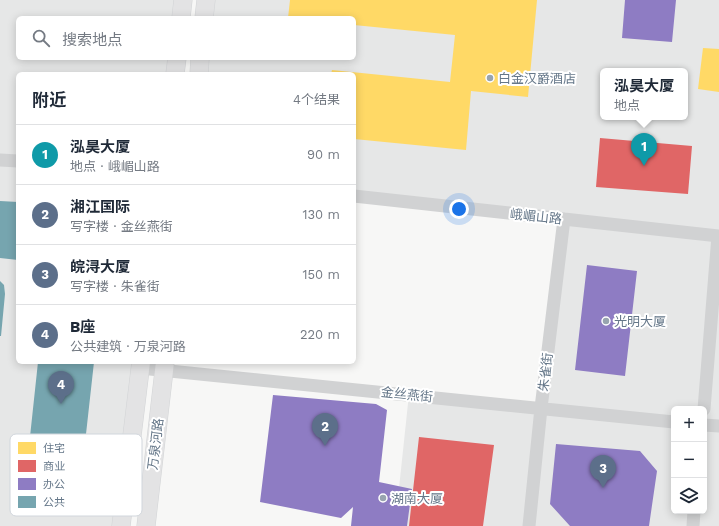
<!DOCTYPE html>
<html lang="zh">
<meta charset="utf-8">
<style>
:root{--surface:#fff;--page:#f2f2f3;--text:#1f2937;--muted:#747a83;--line:#e0e1e3;--accent:#0b8043}
body{margin:0;font-family:"Work Sans","Noto Sans SC",sans-serif;background:var(--page);color:var(--text)}
.controls{position:absolute;right:12px;bottom:12px;display:grid;overflow:hidden;border-radius:6px;box-shadow:0 2px 10px #0003}
.controls button{width:36px;height:36px;display:grid;place-items:center;padding:0;border:0;border-bottom:1px solid var(--line);background:var(--surface);color:var(--text);font:20px sans-serif}
.you{position:absolute;left:459px;top:209px;width:14px;height:14px;margin:-10px;border:3px solid #fff;border-radius:50%;background:#1a73e8;box-shadow:0 0 0 6px #1a73e833}
.badge{display:grid;place-items:center;width:26px;height:26px;border-radius:50%;background:var(--accent);color:#fff;font-size:13px;font-weight:700}
.pin{position:absolute;translate:-50% -33px;filter:drop-shadow(0 1px 2px #0008)}
.pin::after{content:'';position:absolute;top:21px;width:14px;height:12px;background:inherit;clip-path:polygon(0 0,100% 0,50% 100%)}
.popup{position:absolute;left:600px;top:68px;width:88px;height:52px;box-sizing:border-box;display:grid;place-content:center;border-radius:6px;background:var(--surface);filter:drop-shadow(0 1px 3px #0005);font-size:13px;white-space:nowrap;color:var(--muted)}
.popup b{font-size:15px;color:var(--text)}
.popup::after{content:'';position:absolute;left:50%;top:100%;margin-left:-8px;border:8px solid transparent;border-top-color:var(--surface)}
.list{margin:0;padding:0;list-style:none}
h2{display:flex;justify-content:space-between;align-items:center;height:52px;margin:0;padding:0 16px;font-size:17px}
h2 small{font-size:13px;font-weight:400;color:var(--muted)}
.list li{display:grid;grid-template-columns:26px 1fr auto;gap:12px;align-items:center;box-sizing:border-box;height:60px;padding:0 16px;border-top:1px solid var(--line)}
.list b{display:block;font-size:15px;white-space:nowrap}
.list p{margin:0;font-size:13px;white-space:nowrap;color:var(--muted)}
.list em{font-size:13px;font-style:normal;color:var(--muted)}
.icon{flex:none;width:22px;height:22px;fill:none;stroke:currentColor;stroke-width:2;stroke-linecap:round;stroke-linejoin:round}
.map{position:relative;flex:none;width:719px;height:526px;overflow:hidden}
.search{position:absolute;background:var(--surface);box-shadow:0 2px 10px #0003;left:16px;top:16px;width:340px;height:44px;display:flex;align-items:center;gap:10px;box-sizing:border-box;padding:0 14px;border-radius:6px;color:var(--muted);font-size:15px}
.panel{position:absolute;background:var(--surface);box-shadow:0 2px 10px #0003;left:16px;top:72px;width:340px;height:292px;border-radius:6px}
.map>svg:first-child{display:block}
</style>
<div class="map">
<svg width="719" height="526" viewBox="0 0 719 526">
<rect width="100%" height="100%" fill="#f7f7f6"/>
<path fill="#e6e7e7" fill-rule="evenodd" d="M 0,0 L 183,0 L 181,18 L 18,18 L 18,58 L 177,58 L 175,74 L 18,74 L 18,362 L 141,362 L 121,526 L 0,526 Z
M 206,0 L 719,0 L 719,526 L 395,526 L 409,394 L 541,407 L 564,219 L 354,196 L 354,74 L 199,74 L 200,58 L 354,58 L 354,18 L 204,18 ZM 603,71 L 685,71 L 685,117 L 603,117 ZM 674,409 L 704,409 L 704,511 L 674,511 Z"/>
<path fill="#ffd966" d="M 290,0 L 537,0 L 528,97 L 471,91 L 466,150 L 354,139 L 354,74 L 331,74 L 332,70 L 450,82 L 455,35 L 354,25 L 354,18 L 288,18 Z
M 703,48 L 719,49 L 719,92 L 698,89 Z"/>
<path fill="#e06666" d="M 600,138 L 692,146 L 688,194 L 596,187 Z
M 419,437 L 494,445 L 483,526 L 409,526 Z"/>
<path fill="#8e7cc3" d="M 625,0 L 676,0 L 672,42 L 622,38 Z
M 587,265 L 637,271 L 625,376 L 575,370 Z
M 273,395 L 376,404 L 387,410 L 379,482 L 412,489 L 407,526 L 351,526 L 353,507 L 341,518 L 260,502 Z
M 556,444 L 640,451 L 657,471 L 649,526 L 570,526 L 550,504 Z"/>
<path fill="#76a5af" d="M 0,201 L 18,202 L 18,260 L 0,258 Z
M 0,281 L 4,285 L 5,294 L 1,336 L 0,336 Z
M 38,362 L 94,362 L 84,452 L 29,446 Z"/>
<g fill="none" stroke-linecap="round" stroke-linejoin="round">
<defs>
<path id="secondary" d="M 181,18 L 183,0
M 204,18 L 206,0
M 175,74 L 177,58
M 199,74 L 200,58
M 121,526 L 141,362
M 146,526 L 165,362"/>
</defs>
<use href="#secondary" stroke="#d2d4d6" stroke-width="19"/>
<path stroke="#d1d2d3" stroke-width="13" d="M 0,160 L 18,161
M 354,196 L 719,236
M 140,368 L 674,422
M 704,409 L 718,236
M 704,425 L 719,426
M 529,526 L 541,408 L 564,219
M 693,526 L 694,511"/>
<use href="#secondary" stroke="#e3e3e4" stroke-width="18"/>
</g>
<g fill="#98a4af" stroke="#fff" stroke-width="1.5">
<circle cx="490" cy="78" r="4"/>
<circle cx="606" cy="321" r="4"/>
<circle cx="383" cy="498" r="4"/>
</g>
<g text-anchor="middle" stroke-width="4" stroke-linejoin="round" paint-order="stroke">
<g font-size="13" fill="#657789" stroke="#fff" text-anchor="start">
<text x="498" y="83">白金汉爵酒店</text>
<text x="614" y="326">光明大厦</text>
<text x="391" y="503">湖南大厦</text>
</g>
<g font-size="13" fill="#657789" stroke="#fff">
<text transform="translate(536 216) rotate(6)" y="5">峨嵋山路</text>
<text transform="translate(545 372) rotate(-83)" y="5">朱雀街</text>
<text transform="translate(407 394) rotate(6)" y="5">金丝燕街</text>
<text transform="translate(155 444) rotate(-83)" y="5">万泉河路</text>
</g>
</g>
<rect x="10" y="434" width="132" height="82" rx="6" fill="#fff" stroke="#d1d6dc" stroke-width="1"/>
<rect x="18" y="442" width="18" height="12" fill="#ffd966"/>
<rect x="18" y="460" width="18" height="12" fill="#e06666"/>
<rect x="18" y="478" width="18" height="12" fill="#8e7cc3"/>
<rect x="18" y="496" width="18" height="12" fill="#76a5af"/>
<g font-size="11" fill="#657789">
<text x="43" y="452">住宅</text>
<text x="43" y="470">商业</text>
<text x="43" y="488">办公</text>
<text x="43" y="506">公共</text>
</g>
</svg>
<div class="controls">
<button>+</button>
<button>−</button>
<button><svg class="icon" aria-label="layers" viewBox="0 0 24 24"><path d="M12 4l9 5-9 5-9-5zM3 14l9 5 9-5"/></svg></button>
</div>
<div class="you"></div>
<div class="pin badge" style="left:644px;top:166px;background:#0f9aa8">1</div>
<div class="popup"><b>泓昊大厦</b>地点</div>
<div class="pin badge" style="left:325px;top:446px;background:#5c6f8a">2</div>
<div class="pin badge" style="left:603px;top:488px;background:#5c6f8a">3</div>
<div class="pin badge" style="left:61px;top:404px;background:#5c6f8a">4</div>
<div class="search"><svg class="icon" aria-label="search" viewBox="0 0 24 24"><circle cx="10" cy="10" r="6"/><path d="M15 15l6 6"/></svg>搜索地点</div>
<section class="panel">
<h2>附近<small>4个结果</small></h2>
<ul class="list">
<li><span class="badge" style="background:#0f9aa8">1</span><div><b>泓昊大厦</b><p>地点 · 峨嵋山路</p></div><em>90 m</em></li>
<li><span class="badge" style="background:#5c6f8a">2</span><div><b>湘江国际</b><p>写字楼 · 金丝燕街</p></div><em>130 m</em></li>
<li><span class="badge" style="background:#5c6f8a">3</span><div><b>皖浔大厦</b><p>写字楼 · 朱雀街</p></div><em>150 m</em></li>
<li><span class="badge" style="background:#5c6f8a">4</span><div><b>B座</b><p>公共建筑 · 万泉河路</p></div><em>220 m</em></li>
</ul>
</section>
</div>
